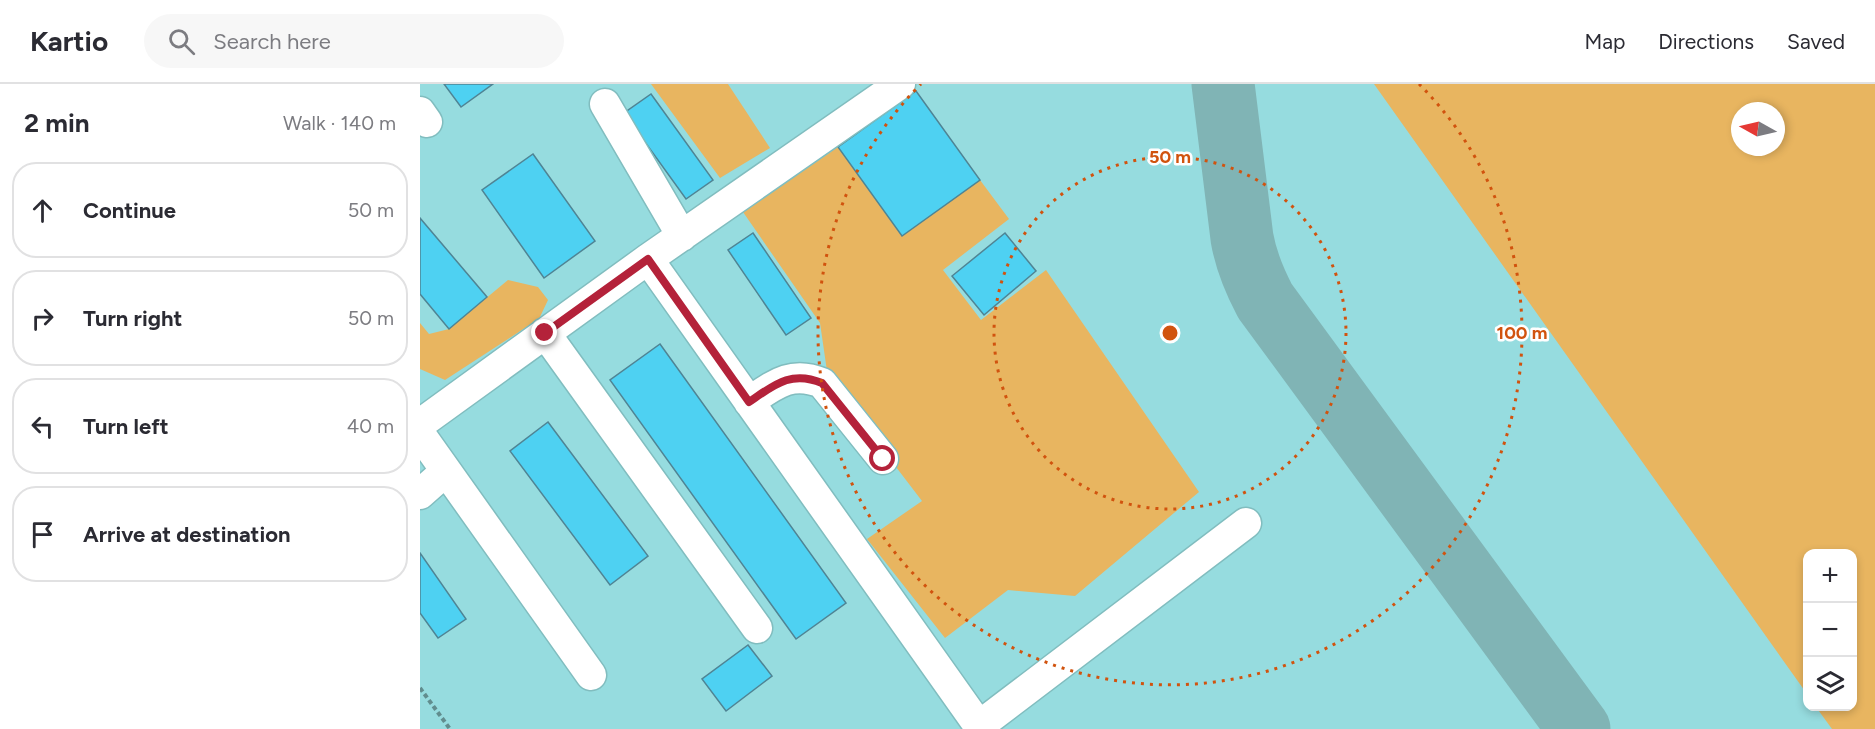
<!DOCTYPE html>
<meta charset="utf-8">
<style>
:root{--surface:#fff;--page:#f7f7f7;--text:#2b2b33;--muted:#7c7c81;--line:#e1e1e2}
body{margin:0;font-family:Figtree,sans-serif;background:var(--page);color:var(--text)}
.controls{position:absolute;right:18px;bottom:18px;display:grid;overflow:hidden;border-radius:12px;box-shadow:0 3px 9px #0003}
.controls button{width:54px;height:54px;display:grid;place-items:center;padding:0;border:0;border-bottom:2px solid var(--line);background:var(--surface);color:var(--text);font:30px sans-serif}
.compass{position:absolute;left:1311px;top:18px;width:54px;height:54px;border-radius:50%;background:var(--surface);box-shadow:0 3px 9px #0003;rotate:278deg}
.stop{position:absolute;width:18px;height:18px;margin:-14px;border:4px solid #b4223a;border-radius:50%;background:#fff}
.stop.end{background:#b4223a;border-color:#fff;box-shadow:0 2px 6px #0008}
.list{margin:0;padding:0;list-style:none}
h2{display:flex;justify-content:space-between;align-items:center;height:78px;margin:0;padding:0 24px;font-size:26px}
h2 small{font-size:20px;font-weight:400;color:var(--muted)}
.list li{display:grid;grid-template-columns:39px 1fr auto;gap:18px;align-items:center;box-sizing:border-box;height:96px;margin:0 12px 12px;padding:0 12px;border:2px solid var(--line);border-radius:24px}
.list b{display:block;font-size:22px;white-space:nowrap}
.list em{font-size:20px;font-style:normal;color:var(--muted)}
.icon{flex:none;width:33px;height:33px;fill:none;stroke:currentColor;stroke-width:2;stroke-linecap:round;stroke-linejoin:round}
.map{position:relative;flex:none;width:1455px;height:645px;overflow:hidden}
header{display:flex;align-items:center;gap:36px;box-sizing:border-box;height:84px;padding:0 30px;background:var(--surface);border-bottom:2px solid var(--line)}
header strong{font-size:28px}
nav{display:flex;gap:33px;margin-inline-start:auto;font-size:21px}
.search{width:420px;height:54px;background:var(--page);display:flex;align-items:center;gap:15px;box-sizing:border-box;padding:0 21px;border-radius:33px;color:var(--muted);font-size:22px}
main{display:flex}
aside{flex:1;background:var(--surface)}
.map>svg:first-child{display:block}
</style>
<header>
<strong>Kartio</strong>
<div class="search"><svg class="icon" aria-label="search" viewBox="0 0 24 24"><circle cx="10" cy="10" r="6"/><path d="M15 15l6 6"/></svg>Search here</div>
<nav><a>Map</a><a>Directions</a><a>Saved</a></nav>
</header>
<main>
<aside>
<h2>2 min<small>Walk · 140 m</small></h2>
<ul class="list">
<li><svg class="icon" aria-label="ahead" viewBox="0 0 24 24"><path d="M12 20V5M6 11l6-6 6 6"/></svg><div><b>Continue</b></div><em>50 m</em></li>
<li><svg class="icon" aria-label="right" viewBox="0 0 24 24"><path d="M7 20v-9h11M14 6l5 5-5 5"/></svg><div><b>Turn right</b></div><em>50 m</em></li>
<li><svg class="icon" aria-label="left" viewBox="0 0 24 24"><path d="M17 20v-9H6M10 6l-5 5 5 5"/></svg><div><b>Turn left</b></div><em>40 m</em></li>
<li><svg class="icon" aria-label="arrive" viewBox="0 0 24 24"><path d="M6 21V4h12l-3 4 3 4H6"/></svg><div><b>Arrive at destination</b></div></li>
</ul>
</aside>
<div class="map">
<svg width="1455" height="645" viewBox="0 0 1455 645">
<rect width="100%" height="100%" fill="#adeaec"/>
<path fill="#96dcdf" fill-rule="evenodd" d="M 0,0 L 1455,0 L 1455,645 L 0,645 ZM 1320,27 L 1356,27 L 1356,63 L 1320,63 ZM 1388,470 L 1432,470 L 1432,622 L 1388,622 Z"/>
<path fill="#e8b560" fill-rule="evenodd" d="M 231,0 L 308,0 L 350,64 L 300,94 Z
M 954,0 L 1455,0 L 1455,645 L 1412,645 L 1396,623 L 1432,622 L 1432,470 L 1388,470 L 1387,610 ZM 1320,27 L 1356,27 L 1356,63 L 1320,63 Z
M 418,63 L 482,152 L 560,96 L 589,135 L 523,186 L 561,236 L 626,186 L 779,408 L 655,512 L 588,506 L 525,554 L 447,455 L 502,417 L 408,294 L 400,239 L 323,128 Z
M 88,196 L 118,203 L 128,216 L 119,235 L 25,296 L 0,285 L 0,239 L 9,250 L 29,245 Z"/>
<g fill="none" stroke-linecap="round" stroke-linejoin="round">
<path stroke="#80b4b5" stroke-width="63" d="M 803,0 L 822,154 C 826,177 834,196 845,217 L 1159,645"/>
</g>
<path fill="#4ed1f2" stroke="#4f8494" stroke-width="1.5" d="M 24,0 L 73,0 L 41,23 Z
M 496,7 L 560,96 L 482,152 L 418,63 Z
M 231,10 L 293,96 L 266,115 L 204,29 Z
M 113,70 L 175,157 L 124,194 L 62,106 Z
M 0,134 L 67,213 L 29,245 L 0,210 Z
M 333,149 L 391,234 L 366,251 L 308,166 Z
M 585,149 L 616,187 L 564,231 L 532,192 Z
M 240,260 L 426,519 L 376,555 L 190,296 Z
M 128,338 L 228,472 L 190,501 L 90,367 Z
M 0,469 L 46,535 L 18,554 L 0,529 Z
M 328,561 L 352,592 L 306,627 L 282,595 Z"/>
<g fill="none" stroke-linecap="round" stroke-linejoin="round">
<defs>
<path id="minor" d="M 185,20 L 262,152
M 0,28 L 7,38
M 228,175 L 559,642
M 125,249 L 337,544
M 329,318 C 354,301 371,286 402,299 L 463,375
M 0,340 L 228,175 L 480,0
M 0,350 L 171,591
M 0,410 L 26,387
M 560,645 L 559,642 L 826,439"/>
</defs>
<use href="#minor" stroke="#81bdbf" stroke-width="33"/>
<path stroke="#618d8e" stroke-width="4" stroke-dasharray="4.5 3" stroke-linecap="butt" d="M 0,604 L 30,645"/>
<use href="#minor" stroke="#fff" stroke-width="30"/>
</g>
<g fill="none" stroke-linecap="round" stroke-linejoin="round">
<path stroke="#b4223a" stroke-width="8" d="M 125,249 L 228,175 L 329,318 C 354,301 371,286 402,299 L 463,375"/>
</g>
<g fill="none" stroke="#d1530e" stroke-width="3" stroke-dasharray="3 6">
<circle cx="750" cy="249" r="176"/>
<path d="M999 0A352 352 0 1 1 501 0"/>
</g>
<circle cx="750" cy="249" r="9" fill="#d1530e" stroke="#fefefe" stroke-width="3"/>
<g font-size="18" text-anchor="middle" font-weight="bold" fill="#d1530e" stroke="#fefefe" stroke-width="5" stroke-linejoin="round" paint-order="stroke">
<text x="750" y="79">50 m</text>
<text x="1102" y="255">100 m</text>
</g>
</svg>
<div class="controls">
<button>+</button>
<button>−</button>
<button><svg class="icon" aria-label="layers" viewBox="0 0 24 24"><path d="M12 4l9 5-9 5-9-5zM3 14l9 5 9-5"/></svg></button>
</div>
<svg class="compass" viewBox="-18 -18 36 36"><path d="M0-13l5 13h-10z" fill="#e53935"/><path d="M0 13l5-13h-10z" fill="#7c7c81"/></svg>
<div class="stop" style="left:463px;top:375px"></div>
<div class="stop end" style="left:125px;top:249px"></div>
</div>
</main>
